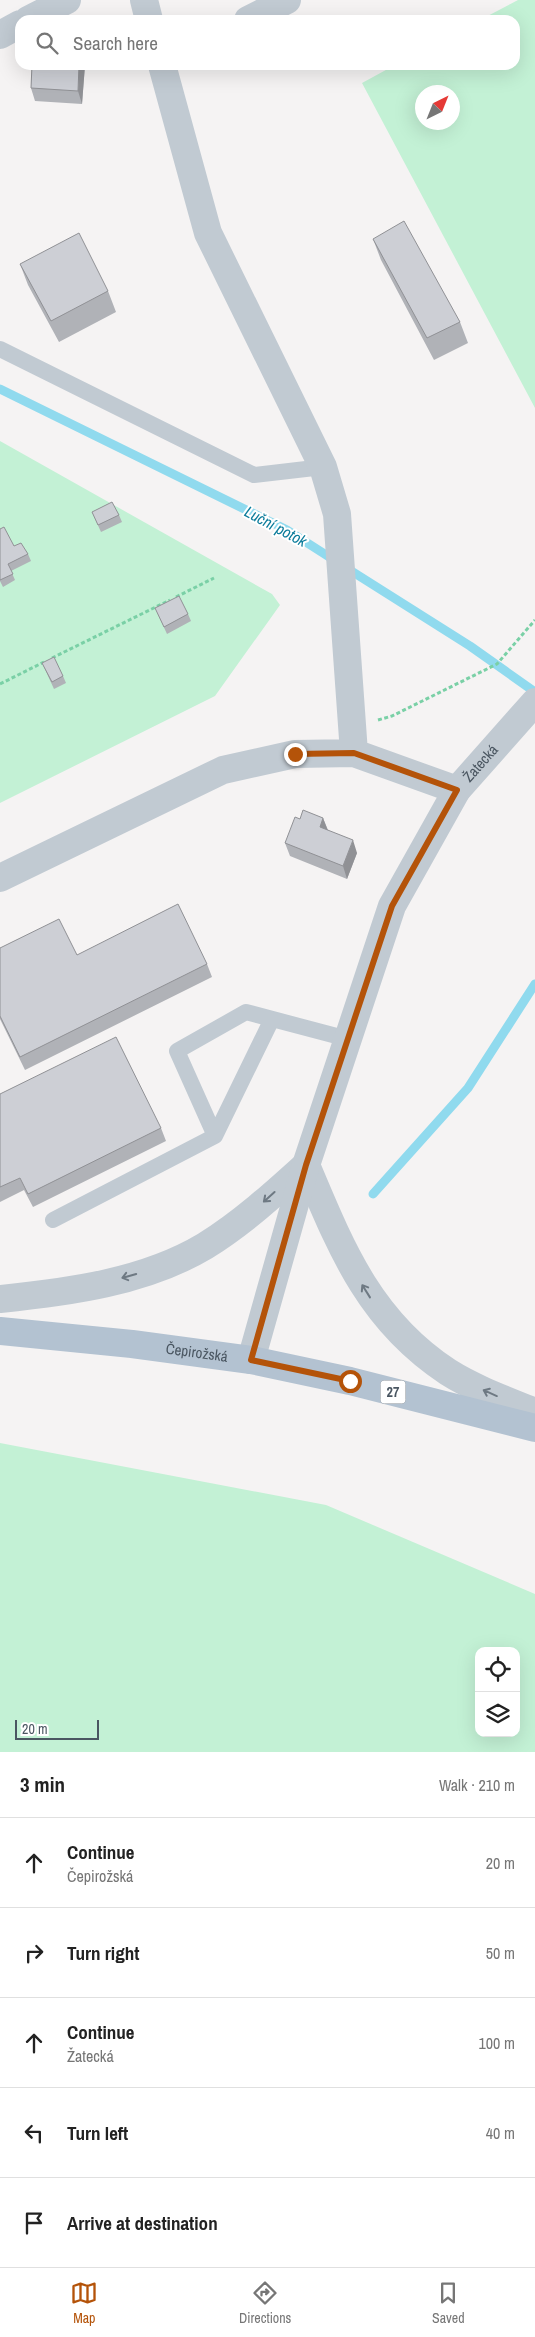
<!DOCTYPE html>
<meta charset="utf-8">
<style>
:root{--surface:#fff;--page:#f6f6f6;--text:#222;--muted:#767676;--line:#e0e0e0;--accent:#b45309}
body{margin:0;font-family:"Archivo Narrow",sans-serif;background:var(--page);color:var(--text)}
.controls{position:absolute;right:15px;bottom:15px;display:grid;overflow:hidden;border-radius:10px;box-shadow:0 5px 20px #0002}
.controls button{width:45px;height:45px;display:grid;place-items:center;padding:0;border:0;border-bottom:1px solid var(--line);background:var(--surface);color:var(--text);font:25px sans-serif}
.compass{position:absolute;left:415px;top:85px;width:45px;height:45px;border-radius:50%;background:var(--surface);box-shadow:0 5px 20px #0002;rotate:43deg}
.scale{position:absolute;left:15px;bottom:12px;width:84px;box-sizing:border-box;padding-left:5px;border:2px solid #4a5661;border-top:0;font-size:14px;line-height:18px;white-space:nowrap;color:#4a5661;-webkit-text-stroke:4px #fff;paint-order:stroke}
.stop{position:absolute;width:15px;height:15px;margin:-11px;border:4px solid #b45309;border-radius:50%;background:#fff}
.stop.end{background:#b45309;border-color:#fff;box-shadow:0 1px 5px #0008}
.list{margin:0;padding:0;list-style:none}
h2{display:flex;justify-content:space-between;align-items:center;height:65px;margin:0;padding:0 20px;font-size:21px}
h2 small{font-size:16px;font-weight:400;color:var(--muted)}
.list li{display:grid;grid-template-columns:32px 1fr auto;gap:15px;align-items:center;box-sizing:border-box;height:90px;padding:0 20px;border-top:1px solid var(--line)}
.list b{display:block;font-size:19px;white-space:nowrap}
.list p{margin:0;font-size:16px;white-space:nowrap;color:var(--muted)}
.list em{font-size:16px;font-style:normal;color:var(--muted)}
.icon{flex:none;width:28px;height:28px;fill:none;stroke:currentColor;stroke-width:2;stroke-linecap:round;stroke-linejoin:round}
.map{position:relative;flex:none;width:535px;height:1752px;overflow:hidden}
.search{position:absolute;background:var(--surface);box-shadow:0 5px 20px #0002;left:15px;right:15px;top:15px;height:55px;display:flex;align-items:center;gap:12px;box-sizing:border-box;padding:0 18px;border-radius:15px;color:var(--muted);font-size:19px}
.sheet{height:515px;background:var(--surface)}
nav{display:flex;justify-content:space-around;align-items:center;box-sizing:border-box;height:70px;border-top:1px solid var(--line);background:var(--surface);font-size:14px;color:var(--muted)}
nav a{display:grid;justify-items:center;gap:2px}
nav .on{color:var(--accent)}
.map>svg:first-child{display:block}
</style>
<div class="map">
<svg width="535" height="1752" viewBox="0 0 535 1752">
<rect width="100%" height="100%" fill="#f5f3f3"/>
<path fill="#c3f1d5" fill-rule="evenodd" d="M 518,0 L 535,0 L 535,408 L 362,83 L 395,65 L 515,65 L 515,20 L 480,20 ZM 422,92 L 452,92 L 452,122 L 422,122 Z
M 0,441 L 272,594 L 280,605 L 215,696 L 0,803 Z
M 0,1443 L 326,1505 L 535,1594 L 535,1752 L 0,1752 ZM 479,1651 L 516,1651 L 516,1733 L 479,1733 Z"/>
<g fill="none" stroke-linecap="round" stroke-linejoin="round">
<path stroke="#90daee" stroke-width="9" d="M 0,389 L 287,530 L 334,560
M 345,567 L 470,646 L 535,692
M 373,1194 L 468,1088 L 535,984"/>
<path stroke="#7ad0a6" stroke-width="3" stroke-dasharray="4 2.5" stroke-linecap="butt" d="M 176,597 L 214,578
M 52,658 L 170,600
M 0,684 L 44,662
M 378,720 L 392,716 L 497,664 L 535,620"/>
<path stroke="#c1cad2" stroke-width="16" d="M 0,349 L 254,475 L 323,467
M 215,1136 L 272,1019
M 53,1220 L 215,1136 L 177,1051 L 246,1012 L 348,1039"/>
<path stroke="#c1cad2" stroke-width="28" d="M 144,0 L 149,20
M 28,20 L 67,0
M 248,20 L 287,0
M 0,35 L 20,24
M 162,65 L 208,233 L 323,467 L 337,514 L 354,753
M 0,878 L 223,770 L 295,754 L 354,753 L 457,790"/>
<g stroke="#c1cad2" stroke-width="28">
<path d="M 306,1165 C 341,1248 369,1320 448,1372 C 475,1389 506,1400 535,1412"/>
<path d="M 0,1299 C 69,1292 145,1282 205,1246 C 242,1223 274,1194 306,1165"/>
<path id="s1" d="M 251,1360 L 306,1165 L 392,906 L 457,790 L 535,702"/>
</g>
<path stroke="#b3c2d1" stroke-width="28" id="s2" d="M 0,1331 L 132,1344 L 251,1360 L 350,1381 L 535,1428"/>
</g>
<path fill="#b0b2b7" d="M 32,65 L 85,65 L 82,104 L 35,101 L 31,88 Z
M 373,239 L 460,322 L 468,343 L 434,360 L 381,260 Z
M 20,264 L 108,291 L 116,312 L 59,342 L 28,285 Z
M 92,512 L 119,515 L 122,522 L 101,532 Z
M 0,529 L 14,546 L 28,554 L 31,561 L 11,571 L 15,580 L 3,587 L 0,581 Z
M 155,608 L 188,614 L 191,621 L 167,634 Z
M 42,663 L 63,676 L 66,683 L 54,689 Z
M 323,818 L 328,830 L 357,853 L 347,879 L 290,856 L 285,843 L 300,819 Z
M 0,948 L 77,955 L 207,964 L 212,977 L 25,1070 L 0,1019 Z
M 0,1094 L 161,1128 L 166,1141 L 33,1207 L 24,1190 L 0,1202 Z"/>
<path fill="#909195" d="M 79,65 L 85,65 L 82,104 L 78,91 Z
M 323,818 L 328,831 L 320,827 Z
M 353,840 L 357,853 L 347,879 L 343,866 Z"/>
<path fill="#cdcfd5" stroke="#909195" d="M 32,65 L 79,65 L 78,91 L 31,88 Z
M 404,221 L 460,322 L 427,338 L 373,239 Z
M 79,233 L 108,291 L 51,321 L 20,264 Z
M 112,502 L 119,515 L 98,525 L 92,512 Z
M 4,527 L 14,546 L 21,543 L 28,554 L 8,564 L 13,574 L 0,580 L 0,529 Z
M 179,596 L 188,614 L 164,627 L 155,608 Z
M 54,657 L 63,676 L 52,682 L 42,663 Z
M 303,810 L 323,818 L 320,827 L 353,840 L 343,866 L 285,843 L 295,817 L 300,819 Z
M 178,904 L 207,964 L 20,1057 L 0,1016 L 0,948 L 59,919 L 77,955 Z
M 116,1037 L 161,1128 L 28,1194 L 20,1178 L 0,1187 L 0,1094 Z"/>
<defs><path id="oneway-shaft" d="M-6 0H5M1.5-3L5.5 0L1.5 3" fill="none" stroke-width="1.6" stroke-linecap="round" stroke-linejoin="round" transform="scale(1.25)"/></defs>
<g stroke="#6e7983">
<use href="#oneway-shaft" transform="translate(269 1197) rotate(138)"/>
<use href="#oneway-shaft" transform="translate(129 1276) rotate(164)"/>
<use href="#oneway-shaft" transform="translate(366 1291) rotate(-122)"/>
<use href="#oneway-shaft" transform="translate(490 1393) rotate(-156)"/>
</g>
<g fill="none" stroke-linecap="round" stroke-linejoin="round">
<path stroke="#b45309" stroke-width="6" d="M 295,754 L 354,753 L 457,790 L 392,906 L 306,1165 L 251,1360 L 350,1381"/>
</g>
<g text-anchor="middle" stroke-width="4" stroke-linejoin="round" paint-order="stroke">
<rect fill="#fff" stroke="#808990" stroke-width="1" x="380.5" y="1380.5" width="25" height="23" rx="4"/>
<g font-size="14" font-weight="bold" fill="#4a5661">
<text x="393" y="1397">27</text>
</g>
<g font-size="15" fill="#4a5661" stroke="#fff">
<text dy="5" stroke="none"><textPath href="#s1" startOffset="644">Žatecká</textPath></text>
<text dy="5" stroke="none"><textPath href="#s2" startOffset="198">Čepirožská</textPath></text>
</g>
<g font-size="16" font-style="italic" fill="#0c7c9b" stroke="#fff">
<text transform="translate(276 526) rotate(28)" y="6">Luční potok</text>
</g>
</g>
</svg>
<div class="controls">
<button><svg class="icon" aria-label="locate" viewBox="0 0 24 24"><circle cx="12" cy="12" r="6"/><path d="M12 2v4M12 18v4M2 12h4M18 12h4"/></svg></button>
<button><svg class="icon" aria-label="layers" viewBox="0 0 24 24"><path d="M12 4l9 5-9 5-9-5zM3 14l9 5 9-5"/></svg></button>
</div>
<svg class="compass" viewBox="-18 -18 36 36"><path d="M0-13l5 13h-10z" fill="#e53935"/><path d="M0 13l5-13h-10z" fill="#767676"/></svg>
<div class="scale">20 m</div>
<div class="stop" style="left:350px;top:1381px"></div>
<div class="stop end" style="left:295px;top:754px"></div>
<div class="search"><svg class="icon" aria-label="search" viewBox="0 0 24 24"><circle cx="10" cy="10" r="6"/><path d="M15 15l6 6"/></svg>Search here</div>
</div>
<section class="sheet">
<h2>3 min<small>Walk · 210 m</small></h2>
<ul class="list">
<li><svg class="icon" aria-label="ahead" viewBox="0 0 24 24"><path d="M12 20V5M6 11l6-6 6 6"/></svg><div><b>Continue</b><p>Čepirožská</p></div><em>20 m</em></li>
<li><svg class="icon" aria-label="right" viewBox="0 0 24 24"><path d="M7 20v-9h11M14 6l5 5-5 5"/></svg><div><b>Turn right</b></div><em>50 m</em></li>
<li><svg class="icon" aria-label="ahead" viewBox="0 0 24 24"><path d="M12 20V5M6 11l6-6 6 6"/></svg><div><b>Continue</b><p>Žatecká</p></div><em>100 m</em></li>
<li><svg class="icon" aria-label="left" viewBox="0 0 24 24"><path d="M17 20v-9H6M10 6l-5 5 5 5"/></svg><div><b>Turn left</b></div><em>40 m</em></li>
<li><svg class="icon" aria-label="arrive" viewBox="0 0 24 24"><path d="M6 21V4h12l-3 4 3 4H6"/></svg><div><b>Arrive at destination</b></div></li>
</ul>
</section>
<nav>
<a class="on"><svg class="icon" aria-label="map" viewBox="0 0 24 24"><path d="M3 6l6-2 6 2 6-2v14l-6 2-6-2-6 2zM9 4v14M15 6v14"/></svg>Map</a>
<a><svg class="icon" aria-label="directions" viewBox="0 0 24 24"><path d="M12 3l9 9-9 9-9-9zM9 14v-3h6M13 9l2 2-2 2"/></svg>Directions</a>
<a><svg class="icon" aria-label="saved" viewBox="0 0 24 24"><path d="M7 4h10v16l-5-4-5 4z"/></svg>Saved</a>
</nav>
